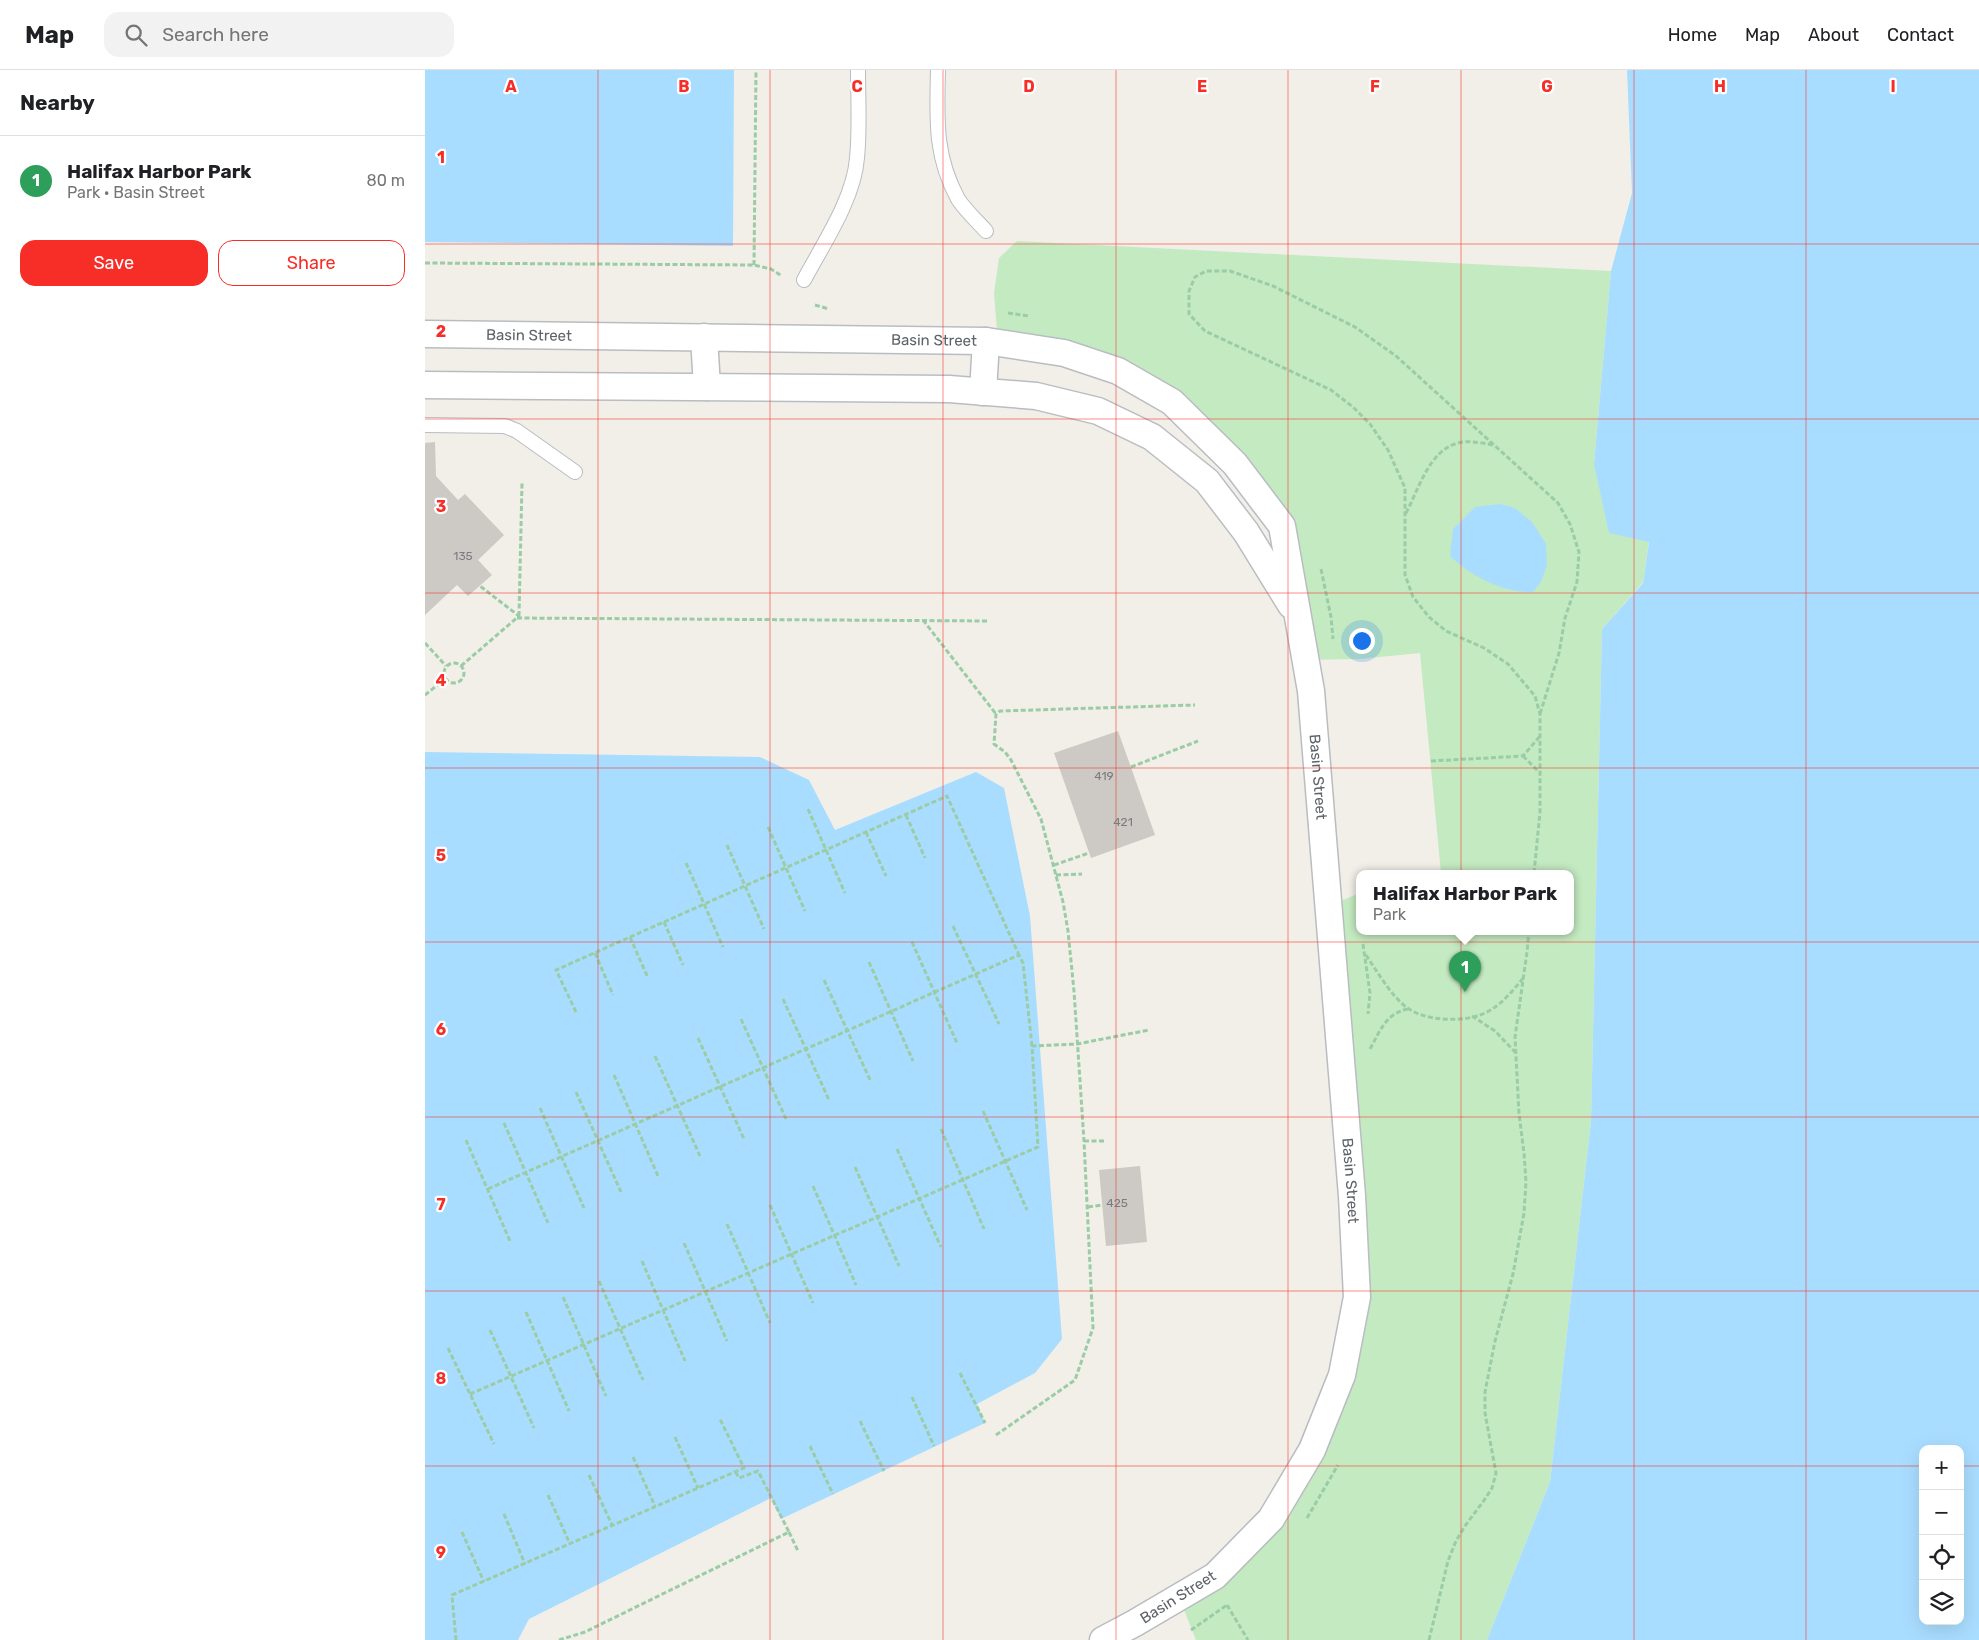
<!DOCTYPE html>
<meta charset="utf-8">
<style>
:root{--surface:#fff;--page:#f2f2f2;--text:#202124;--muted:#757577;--line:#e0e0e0;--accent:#f72e27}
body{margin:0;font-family:Rubik,sans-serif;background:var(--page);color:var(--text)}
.controls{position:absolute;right:15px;bottom:15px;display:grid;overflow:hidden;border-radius:10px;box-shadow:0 5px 20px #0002}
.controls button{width:45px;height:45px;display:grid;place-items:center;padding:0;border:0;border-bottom:1px solid var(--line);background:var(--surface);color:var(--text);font:25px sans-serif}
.you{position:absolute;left:936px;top:570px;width:18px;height:18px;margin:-12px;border:4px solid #fff;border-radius:50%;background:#1a73e8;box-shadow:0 0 0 8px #1a73e833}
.badge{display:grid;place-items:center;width:32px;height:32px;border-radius:50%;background:var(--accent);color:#fff;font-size:16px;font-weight:700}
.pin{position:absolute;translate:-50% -41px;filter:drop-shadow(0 1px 2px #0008)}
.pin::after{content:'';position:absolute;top:26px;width:18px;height:15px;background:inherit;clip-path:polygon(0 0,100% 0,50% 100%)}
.popup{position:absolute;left:931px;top:800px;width:218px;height:65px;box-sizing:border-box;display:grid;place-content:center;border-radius:10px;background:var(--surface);filter:drop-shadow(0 1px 4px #0005);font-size:16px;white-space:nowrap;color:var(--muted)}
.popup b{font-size:19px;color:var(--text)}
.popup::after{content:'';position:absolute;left:50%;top:100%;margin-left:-10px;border:10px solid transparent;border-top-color:var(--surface)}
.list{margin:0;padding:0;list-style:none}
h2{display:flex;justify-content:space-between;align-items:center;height:65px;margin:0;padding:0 20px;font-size:21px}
h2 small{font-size:16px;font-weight:400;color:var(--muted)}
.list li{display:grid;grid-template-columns:32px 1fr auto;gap:15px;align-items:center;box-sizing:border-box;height:90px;padding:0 20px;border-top:1px solid var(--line)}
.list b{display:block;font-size:19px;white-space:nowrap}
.list p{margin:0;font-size:16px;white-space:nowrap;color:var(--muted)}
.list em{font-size:16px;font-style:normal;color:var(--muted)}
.actions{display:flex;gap:10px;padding:15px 20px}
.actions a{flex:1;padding:11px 0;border:1px solid var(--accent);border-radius:15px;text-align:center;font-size:18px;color:var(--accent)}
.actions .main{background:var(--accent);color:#fff}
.icon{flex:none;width:28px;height:28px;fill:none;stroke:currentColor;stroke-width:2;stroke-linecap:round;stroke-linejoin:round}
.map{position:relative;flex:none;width:1554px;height:1570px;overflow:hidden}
header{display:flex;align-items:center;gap:30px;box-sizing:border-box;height:70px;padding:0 25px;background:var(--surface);border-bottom:1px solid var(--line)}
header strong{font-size:24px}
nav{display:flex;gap:28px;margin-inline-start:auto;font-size:18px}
.search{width:350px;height:45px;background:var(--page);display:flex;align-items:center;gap:12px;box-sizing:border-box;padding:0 18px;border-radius:15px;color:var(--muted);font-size:19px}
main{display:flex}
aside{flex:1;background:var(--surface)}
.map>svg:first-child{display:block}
</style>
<header>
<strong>Map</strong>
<div class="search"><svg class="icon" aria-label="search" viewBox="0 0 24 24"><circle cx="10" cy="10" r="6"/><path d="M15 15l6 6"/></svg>Search here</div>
<nav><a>Home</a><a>Map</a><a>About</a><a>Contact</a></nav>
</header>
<main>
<aside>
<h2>Nearby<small></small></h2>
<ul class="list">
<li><span class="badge" style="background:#2e9e5b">1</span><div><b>Halifax Harbor Park</b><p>Park · Basin Street</p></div><em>80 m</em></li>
</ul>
<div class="actions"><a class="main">Save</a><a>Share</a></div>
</aside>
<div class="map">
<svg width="1554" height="1570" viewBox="0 0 1554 1570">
<rect width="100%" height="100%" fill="#f1efe7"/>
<path fill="#c4eac2" d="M 592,171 L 1186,201 L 1169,394 L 1224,471 L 1218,512 L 1177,559 L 1166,1051 L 1125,1412 L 1062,1570 L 771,1570 L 754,1527 L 790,1506 L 887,1380 L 932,1227 L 904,836 L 935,823 L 935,861 L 1145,861 L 1145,803 L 1016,803 L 995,583 L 934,589 L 880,590 L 857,456 L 747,332 L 573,273 L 569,223 L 574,188 Z"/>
<path fill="#a9ddff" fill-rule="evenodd" d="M 0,0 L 309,0 L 308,176 L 0,172 Z
M 1202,0 L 1554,0 L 1554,1570 L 1062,1570 L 1125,1412 L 1166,1051 L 1177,559 L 1218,513 L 1224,472 L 1184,463 L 1169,394 L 1186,201 L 1207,123 ZM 1498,1379 L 1535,1379 L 1535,1551 L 1498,1551 Z
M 1075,434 L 1090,438 L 1107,452 L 1121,474 L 1122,495 L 1116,512 L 1108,522 C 1078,523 1046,506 1025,486 L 1028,459 L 1050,437 Z
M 0,682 L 335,687 L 384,710 L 410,760 L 551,702 L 579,718 L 605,846 L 637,1269 L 610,1303 L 552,1334 L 560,1353 L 356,1449 L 346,1428 L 104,1549 L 93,1570 L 0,1570 Z"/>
<path fill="#cdc9c4" d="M 10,372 L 11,406 L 33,430 L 40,424 L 79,465 L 53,490 L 67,505 L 43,526 L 32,515 L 0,545 L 0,373 Z
M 693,661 L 730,765 L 666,788 L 629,683 Z
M 715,1096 L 722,1172 L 681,1176 L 674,1100 Z"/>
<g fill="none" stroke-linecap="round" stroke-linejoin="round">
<defs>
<path id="service" d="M 513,0 C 512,48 509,85 533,129 C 540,140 552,151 561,161
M 379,210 C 398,174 429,129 432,88 C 435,59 433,29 433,0
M 0,355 L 80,356 L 92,361 L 150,402"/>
<g id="minor">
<path id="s1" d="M 0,264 L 561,271 L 639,283 L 693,301 L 747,332 L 810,394 L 857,456 L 886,621 L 927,1126 L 932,1227 L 917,1305 L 887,1380 L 846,1449 L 790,1506 L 710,1553 L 678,1570"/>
<path d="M 279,267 L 282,317"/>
<path d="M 0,315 L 524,319 L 611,326 L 673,341 L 727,367 L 782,411 L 821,462 L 866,535"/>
<path d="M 558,322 L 561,271"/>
</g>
</defs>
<use href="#service" stroke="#b9bdc1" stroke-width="16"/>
<use href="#minor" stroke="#b9bdc1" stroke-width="29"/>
<path stroke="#9acca6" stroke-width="3" stroke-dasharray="5 2.5" stroke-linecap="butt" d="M 0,193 L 329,195 L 346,199 L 357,206
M 329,195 L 331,0
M 390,235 L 404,239
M 583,243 L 604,246
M 981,443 C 993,421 1004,380 1033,373 C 1044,370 1057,373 1068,375
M 896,499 L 906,547 L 908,569
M 94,546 L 97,413
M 92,548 L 564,551
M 498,550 L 571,644
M 0,573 L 21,596
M19 603a10 10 0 1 1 20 0a10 10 0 1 1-20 0Z
M 36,596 L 94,546 L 55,516
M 0,625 L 20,609
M 1098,686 L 1115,703
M 1006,691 L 1098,686 L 1115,666
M 706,697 L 773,671
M 383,739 L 420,823
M 481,745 L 500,788
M 343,757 L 380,841
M 441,762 L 461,806
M 302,775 L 339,859
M 261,793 L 298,877
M 629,795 L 664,783
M 1109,803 L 1115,742 L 1115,644 L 1110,626 L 1083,594 L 1059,578 L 1021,561 L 1004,547 L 988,527 L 980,505 L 980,418 L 963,380 L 945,354 L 928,337 L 906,320 L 780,261 L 764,244 L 764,221 L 770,207 L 781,201 L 805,201 L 848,216 L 930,257 L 971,286 L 1133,433 L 1145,454 L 1154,482 L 1152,512 L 1140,548 L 1134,583 L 1115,644
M 631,805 L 657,804
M 239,852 L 258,895
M 528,856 L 574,954
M 205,867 L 223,908
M 487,872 L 532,973
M 938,874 L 945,923 L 943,944
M 170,883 L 188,925
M 941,885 C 952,901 967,928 984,939 C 1002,951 1035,952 1055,945 C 1073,939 1087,922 1099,907
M 444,892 L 488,991
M 399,910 L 446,1012
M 358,929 L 404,1030
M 151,942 L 131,900 L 522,726 L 594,885
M 1047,946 L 1070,961 L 1090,982
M 316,949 L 361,1049
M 273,968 L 319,1069
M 945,979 C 955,961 961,943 983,939
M 230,986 L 275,1086
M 189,1005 L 233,1106
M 151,1022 L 196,1122
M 115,1038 L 159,1138
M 558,1041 L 602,1140
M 79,1053 L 123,1153
M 516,1059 L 559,1159
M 41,1070 L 85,1171
M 659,1071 L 680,1071
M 472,1079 L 516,1177
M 430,1097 L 474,1196
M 388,1116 L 431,1215
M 63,1119 L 594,885 L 598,893 L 607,976
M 345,1135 L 388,1233
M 663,1137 L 677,1135
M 302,1154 L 345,1253
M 259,1173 L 302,1271
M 217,1191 L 260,1291
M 174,1211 L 218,1310
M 138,1227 L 181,1326
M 101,1242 L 144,1341
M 65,1260 L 109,1358
M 23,1278 L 69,1374
M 535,1303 L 560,1353
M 45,1324 L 613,1077 L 607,976 L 652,974 L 724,960
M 487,1327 L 509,1376
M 435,1351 L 459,1401
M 571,1365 L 650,1310 L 668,1258 L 659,1071 L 649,921 L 643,861 L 638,832 L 616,749 L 586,690 L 580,682 L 569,674 L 571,644 L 575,641 L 770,635
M 250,1367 L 273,1418
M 385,1376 L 408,1424
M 208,1387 L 230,1436
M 164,1405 L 187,1455
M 123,1425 L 145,1474
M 79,1444 L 100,1494
M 882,1448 L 913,1395
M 37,1462 L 59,1512
M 364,1462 L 373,1481
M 802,1535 L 823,1570
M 766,1560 L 802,1535
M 31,1570 L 27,1525 L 319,1398 L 295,1349
M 134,1570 L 160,1562 L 364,1462 L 333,1401 L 314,1408 L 310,1401
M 1004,1570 L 1023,1491 L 1031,1471 L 1040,1456 L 1060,1429 L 1067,1418 L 1071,1403 L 1060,1343 L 1060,1322 L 1070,1271 L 1088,1204 L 1099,1143 L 1101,1112 L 1099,1083 L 1094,1044 L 1090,967 L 1102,882 L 1104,861"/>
<use href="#service" stroke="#fff" stroke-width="14"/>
<use href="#minor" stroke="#fff" stroke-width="26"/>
</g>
<path fill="none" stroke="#f72e27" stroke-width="1" stroke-opacity="0.55" d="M 173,0 L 173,1570M 345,0 L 345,1570M 518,0 L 518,1570M 691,0 L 691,1570M 863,0 L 863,1570M 1036,0 L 1036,1570M 1209,0 L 1209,1570M 1381,0 L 1381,1570M 0,174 L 1554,174M 0,349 L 1554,349M 0,523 L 1554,523M 0,698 L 1554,698M 0,872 L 1554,872M 0,1047 L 1554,1047M 0,1221 L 1554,1221M 0,1396 L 1498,1396M 1535,1396 L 1554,1396"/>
<g text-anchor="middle" stroke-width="4.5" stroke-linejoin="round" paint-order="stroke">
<g font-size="12" fill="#7a7c7f">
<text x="38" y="490">135</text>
<text x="679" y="710">419</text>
<text x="698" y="756">421</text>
<text x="692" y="1137">425</text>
</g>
<g font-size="15" fill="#5e6368" stroke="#fff">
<text dy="5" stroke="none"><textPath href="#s1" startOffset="104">Basin Street</textPath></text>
<text dy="5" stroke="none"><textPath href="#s1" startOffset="509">Basin Street</textPath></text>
<text dy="5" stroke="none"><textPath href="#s1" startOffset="1179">Basin Street</textPath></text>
<text dy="5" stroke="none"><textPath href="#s1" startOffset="1584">Basin Street</textPath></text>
<text transform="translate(753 1527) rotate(-32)" y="5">Basin Street</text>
</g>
</g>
<g font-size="16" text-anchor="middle" font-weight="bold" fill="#f72e27" stroke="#fff" stroke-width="4.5" stroke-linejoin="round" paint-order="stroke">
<text x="86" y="22">A</text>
<text x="259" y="22">B</text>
<text x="432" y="22">C</text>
<text x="604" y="22">D</text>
<text x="777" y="22">E</text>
<text x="950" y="22">F</text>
<text x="1122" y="22">G</text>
<text x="1295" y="22">H</text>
<text x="1468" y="22">I</text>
<text x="16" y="93">1</text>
<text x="16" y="267">2</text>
<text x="16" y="442">3</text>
<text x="16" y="616">4</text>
<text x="16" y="791">5</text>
<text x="16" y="965">6</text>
<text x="16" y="1140">7</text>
<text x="16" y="1314">8</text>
<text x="16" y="1488">9</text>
</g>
</svg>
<div class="controls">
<button>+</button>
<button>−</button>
<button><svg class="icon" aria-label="locate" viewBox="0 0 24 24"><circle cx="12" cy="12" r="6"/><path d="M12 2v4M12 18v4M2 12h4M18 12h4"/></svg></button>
<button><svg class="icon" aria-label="layers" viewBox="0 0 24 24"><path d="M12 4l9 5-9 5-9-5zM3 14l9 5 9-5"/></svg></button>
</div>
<div class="you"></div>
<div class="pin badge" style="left:1040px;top:922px;background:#2e9e5b">1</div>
<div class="popup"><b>Halifax Harbor Park</b>Park</div>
</div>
</main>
